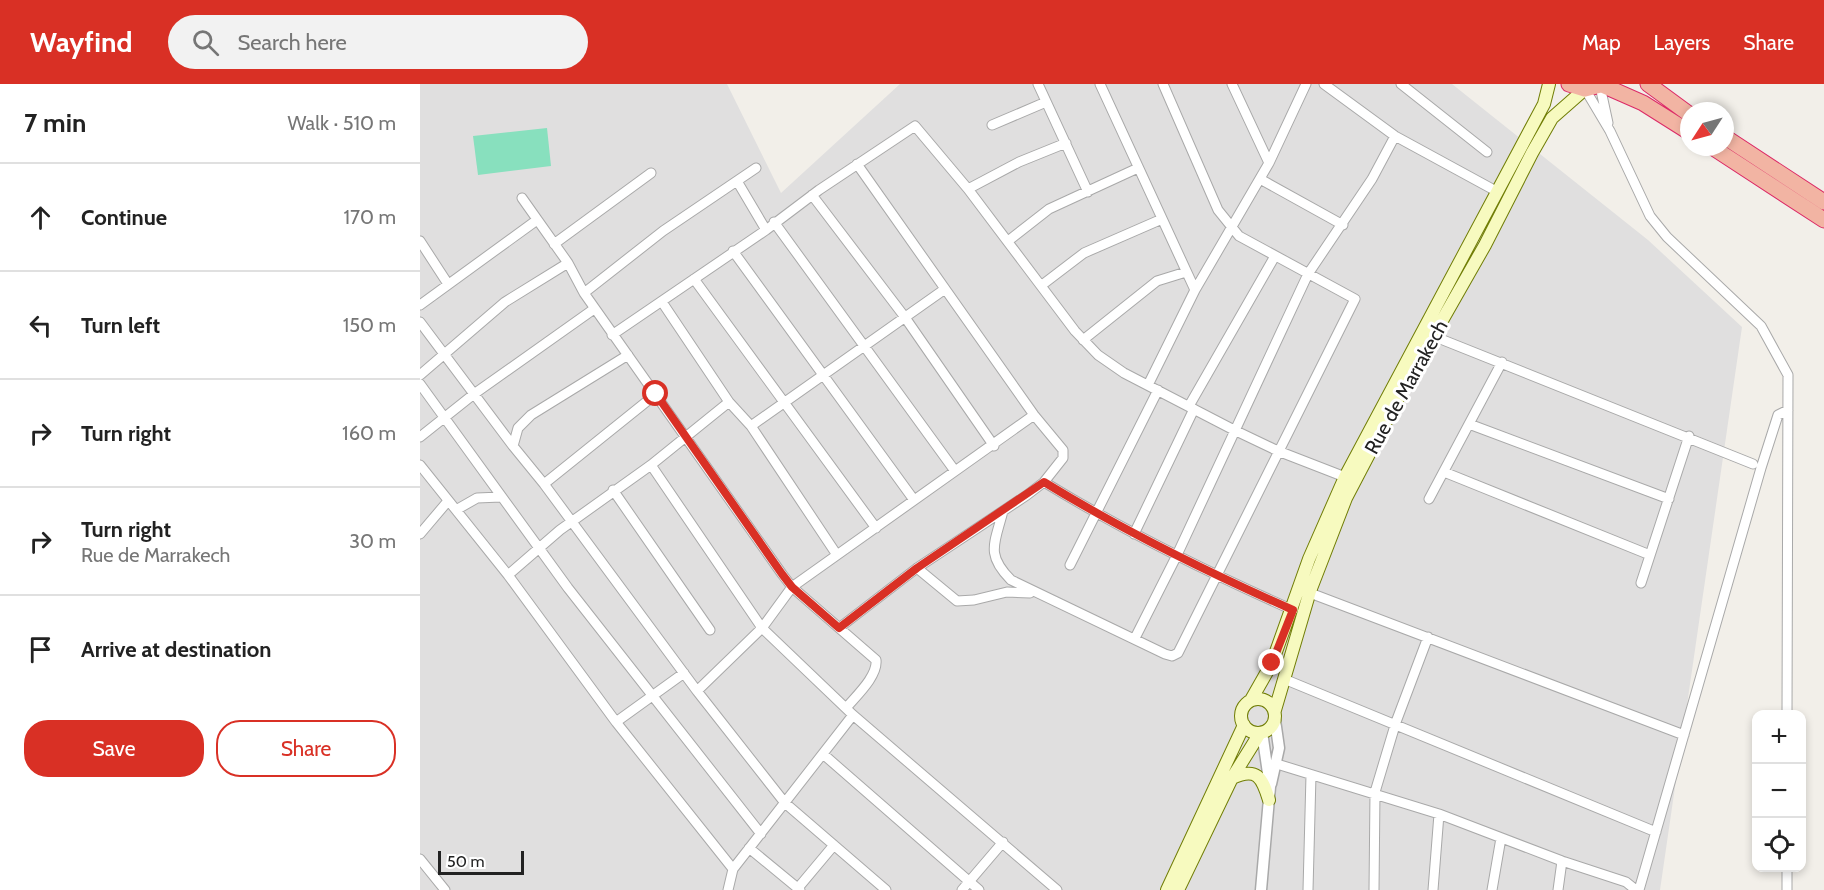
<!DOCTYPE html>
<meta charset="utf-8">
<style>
:root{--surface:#fff;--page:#f2f2f2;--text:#222;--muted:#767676;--line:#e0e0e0;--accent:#d93025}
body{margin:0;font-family:Cabin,sans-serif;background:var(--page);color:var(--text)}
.controls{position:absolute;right:18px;bottom:18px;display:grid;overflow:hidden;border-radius:12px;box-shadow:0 3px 9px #0003}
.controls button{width:54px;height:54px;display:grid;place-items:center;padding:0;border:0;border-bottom:2px solid var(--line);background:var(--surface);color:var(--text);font:30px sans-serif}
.compass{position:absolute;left:1260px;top:18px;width:54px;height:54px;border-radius:50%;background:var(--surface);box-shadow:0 3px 9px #0003;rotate:234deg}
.scale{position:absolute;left:18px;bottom:15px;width:86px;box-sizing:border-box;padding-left:6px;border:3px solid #222;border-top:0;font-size:16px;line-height:21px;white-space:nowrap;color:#222;-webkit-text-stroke:4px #fff;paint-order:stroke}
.stop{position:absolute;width:18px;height:18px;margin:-14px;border:4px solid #d93025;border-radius:50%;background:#fff}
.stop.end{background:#d93025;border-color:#fff;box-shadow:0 2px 6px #0008}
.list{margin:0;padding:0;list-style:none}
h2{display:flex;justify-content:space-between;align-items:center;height:78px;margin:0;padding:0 24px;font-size:26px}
h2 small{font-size:20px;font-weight:400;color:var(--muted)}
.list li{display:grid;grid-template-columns:39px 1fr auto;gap:18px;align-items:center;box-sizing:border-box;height:108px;padding:0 24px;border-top:2px solid var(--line)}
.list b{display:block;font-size:22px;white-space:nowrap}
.list p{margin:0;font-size:20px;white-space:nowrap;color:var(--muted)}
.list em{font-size:20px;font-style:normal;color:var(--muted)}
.actions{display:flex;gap:12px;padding:18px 24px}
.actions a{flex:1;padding:14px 0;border:2px solid var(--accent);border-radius:24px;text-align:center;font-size:21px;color:var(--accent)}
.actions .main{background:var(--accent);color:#fff}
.icon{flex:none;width:33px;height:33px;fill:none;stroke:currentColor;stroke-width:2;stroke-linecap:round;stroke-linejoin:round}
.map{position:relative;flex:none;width:1404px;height:806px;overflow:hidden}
header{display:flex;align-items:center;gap:36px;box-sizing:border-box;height:84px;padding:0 30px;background:var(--accent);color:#fff}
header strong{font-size:28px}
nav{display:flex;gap:33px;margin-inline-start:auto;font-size:21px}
.search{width:420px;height:54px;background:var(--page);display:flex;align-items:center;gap:15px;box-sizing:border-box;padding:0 21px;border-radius:33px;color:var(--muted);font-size:22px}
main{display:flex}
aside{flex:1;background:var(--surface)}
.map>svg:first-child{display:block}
</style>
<header>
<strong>Wayfind</strong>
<div class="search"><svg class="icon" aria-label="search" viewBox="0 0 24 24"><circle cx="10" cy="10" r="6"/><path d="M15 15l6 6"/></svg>Search here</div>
<nav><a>Map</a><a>Layers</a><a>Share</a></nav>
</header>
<main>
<aside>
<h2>7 min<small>Walk · 510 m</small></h2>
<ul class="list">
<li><svg class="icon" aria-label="ahead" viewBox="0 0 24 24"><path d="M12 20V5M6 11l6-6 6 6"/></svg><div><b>Continue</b></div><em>170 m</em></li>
<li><svg class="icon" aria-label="left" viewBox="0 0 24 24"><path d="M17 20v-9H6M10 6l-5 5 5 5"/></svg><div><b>Turn left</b></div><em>150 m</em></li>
<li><svg class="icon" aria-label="right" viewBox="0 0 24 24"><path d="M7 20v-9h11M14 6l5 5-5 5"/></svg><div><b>Turn right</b></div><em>160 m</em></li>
<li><svg class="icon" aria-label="right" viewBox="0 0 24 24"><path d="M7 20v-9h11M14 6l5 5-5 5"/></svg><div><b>Turn right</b><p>Rue de Marrakech</p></div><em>30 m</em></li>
<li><svg class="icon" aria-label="arrive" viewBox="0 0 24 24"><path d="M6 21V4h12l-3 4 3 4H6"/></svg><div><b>Arrive at destination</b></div></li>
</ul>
<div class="actions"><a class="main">Save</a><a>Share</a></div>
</aside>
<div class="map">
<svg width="1404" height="806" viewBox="0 0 1404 806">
<rect width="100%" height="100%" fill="#f2efe9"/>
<path fill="#e0dfdf" d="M 0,0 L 307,0 L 361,109 L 480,0 L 1032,0 L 1228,156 L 1322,243 L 1240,806 L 0,806 Z"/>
<path fill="#88e0be" d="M 127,44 L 131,82 L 58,91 L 53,52 Z"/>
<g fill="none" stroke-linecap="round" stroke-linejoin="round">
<defs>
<path id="minor" d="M 618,0 L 668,108
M 680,0 L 775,206
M 812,0 L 849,79
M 904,0 L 975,52 L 1076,107
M 981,0 L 1067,68
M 1180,2 L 1188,39
M 1165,5 L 1190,47 L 1230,132 L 1247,153 L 1341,242 L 1368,291 L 1367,630
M 572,41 L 626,18
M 840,95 L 923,141
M 317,97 L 346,146
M 548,105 L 599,78 L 646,59
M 392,111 L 484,232 L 574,362
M 102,114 L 148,179
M 354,138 L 535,387
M 0,157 L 28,200
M 588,157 L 629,125 L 718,84
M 134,160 L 231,89
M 313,167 L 494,416
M 274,195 L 456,444
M 622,201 L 664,169 L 742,135
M 164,209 L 362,490 L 372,503 L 456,576 C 458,592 436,612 426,624
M 0,221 L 117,136
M 0,238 L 93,362
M 192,251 L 346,146 L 399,106 L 495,42 L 548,105 L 655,247 L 678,271 L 704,289 L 814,346 L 858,367 L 925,393
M 1013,252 L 1333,380
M 663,256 L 737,197 L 766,188
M 208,271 L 111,331 L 98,344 L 93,362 L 124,400 L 277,607 L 365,719 L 466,806
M 0,291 L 85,218 L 148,179 L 164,209 L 243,147 L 336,84
M 0,300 L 148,504 L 341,750
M 728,301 L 775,206 L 849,79 L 886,0
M 309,318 L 331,342 L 417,471
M 769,322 L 855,172
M 1049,340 L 1249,415
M 331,342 L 525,205
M 0,353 L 54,310 L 174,225
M 0,381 L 88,491 L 140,446 L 231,381 L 309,318 L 242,218
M 231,381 L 342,544 L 433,631 L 637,806
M 1024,388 L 1230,471
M 624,398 C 704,447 787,488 873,526
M 124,400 L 236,310
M 193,406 L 290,546
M 1009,415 L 1082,278
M 36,426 L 57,414 L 81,413
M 583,427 C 575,459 565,470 591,496 L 745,570 L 752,572 L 758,569 L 935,215 L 819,152 L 798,126 L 743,0
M 0,450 L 28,417
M 714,450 L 774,325
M 650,481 L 738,306
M 497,484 L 537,517 L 554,516 L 587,508 L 610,509
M 88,491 L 196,638 L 313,785
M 1221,499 L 1269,352
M 890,509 L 1264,651
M 419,544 L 497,484 L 607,411 L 624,398 L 643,374 L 643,366 L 614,331 L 437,80
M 715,554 L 756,473 L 888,190 L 952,95 L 975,52
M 864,595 L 1236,748
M 277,607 L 342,544 L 372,503 L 614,331
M 196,638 L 264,589
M 403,670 L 559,806
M 857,680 L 1019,730 L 1142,777 L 1206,798 L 1216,806
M 329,764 L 380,806
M 0,775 L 25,806
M 378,804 L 414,761
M 308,806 L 313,785 L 433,631
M 542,806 L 583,758
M 888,806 L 891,691
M 954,806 L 955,708 L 976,638 L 1008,553
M 1013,806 L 1019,730
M 1072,806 L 1081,754
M 1138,806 L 1142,777
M 1219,806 L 1341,384 L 1358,331 L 1368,326
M 1367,806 L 1367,784"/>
<path id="tertiary" d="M 851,700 L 859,664 L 855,636
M 841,806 L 850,703 L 842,648"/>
<path id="secondary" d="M821 632a17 17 0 1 1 34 0a17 17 0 1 1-34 0Z
M 831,616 L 852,579 L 889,475 L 925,393 L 1124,20 L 1129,0
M 855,626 L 890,507 L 926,414 L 983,305 L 1065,161 L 1112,69 L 1132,34 L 1165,5
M 812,694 C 837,683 842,693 849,716
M 747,806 L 824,641
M 758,806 L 812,694 L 840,649"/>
<path id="trunk" d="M 1149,0 L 1165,5 L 1184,0
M 1228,0 L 1269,30
M 1182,1 L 1223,19 L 1269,48
M 1305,53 L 1404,118
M 1292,63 L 1404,136"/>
</defs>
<use href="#minor" stroke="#a9a9a9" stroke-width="11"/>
<use href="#tertiary" stroke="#a9a9a9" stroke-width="13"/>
<use href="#secondary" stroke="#707d05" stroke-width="14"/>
<use href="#trunk" stroke="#dc2a67" stroke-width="17"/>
<use href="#minor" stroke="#fff" stroke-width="9"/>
<use href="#tertiary" stroke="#fff" stroke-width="10"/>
<use href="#secondary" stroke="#f7fabf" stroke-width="12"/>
<use href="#trunk" stroke="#f2b4a3" stroke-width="15"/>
</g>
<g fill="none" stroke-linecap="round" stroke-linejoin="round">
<path stroke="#d93025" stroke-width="8" d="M 236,310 L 362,490 L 372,503 L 419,544 L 497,484 L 624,398 C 704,447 787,488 873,526 L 852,579"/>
</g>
<g text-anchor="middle" stroke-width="6" stroke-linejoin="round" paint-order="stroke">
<g font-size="20" fill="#222" stroke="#fff">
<text transform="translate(986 303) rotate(-61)" y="7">Rue de Marrakech</text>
</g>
</g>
</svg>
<div class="controls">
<button>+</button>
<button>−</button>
<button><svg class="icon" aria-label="locate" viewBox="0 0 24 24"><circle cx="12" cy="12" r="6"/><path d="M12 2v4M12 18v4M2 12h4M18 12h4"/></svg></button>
</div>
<svg class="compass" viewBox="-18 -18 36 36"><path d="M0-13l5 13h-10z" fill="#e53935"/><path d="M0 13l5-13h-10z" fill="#767676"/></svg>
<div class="scale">50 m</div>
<div class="stop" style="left:236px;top:310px"></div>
<div class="stop end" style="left:852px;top:579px"></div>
</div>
</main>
